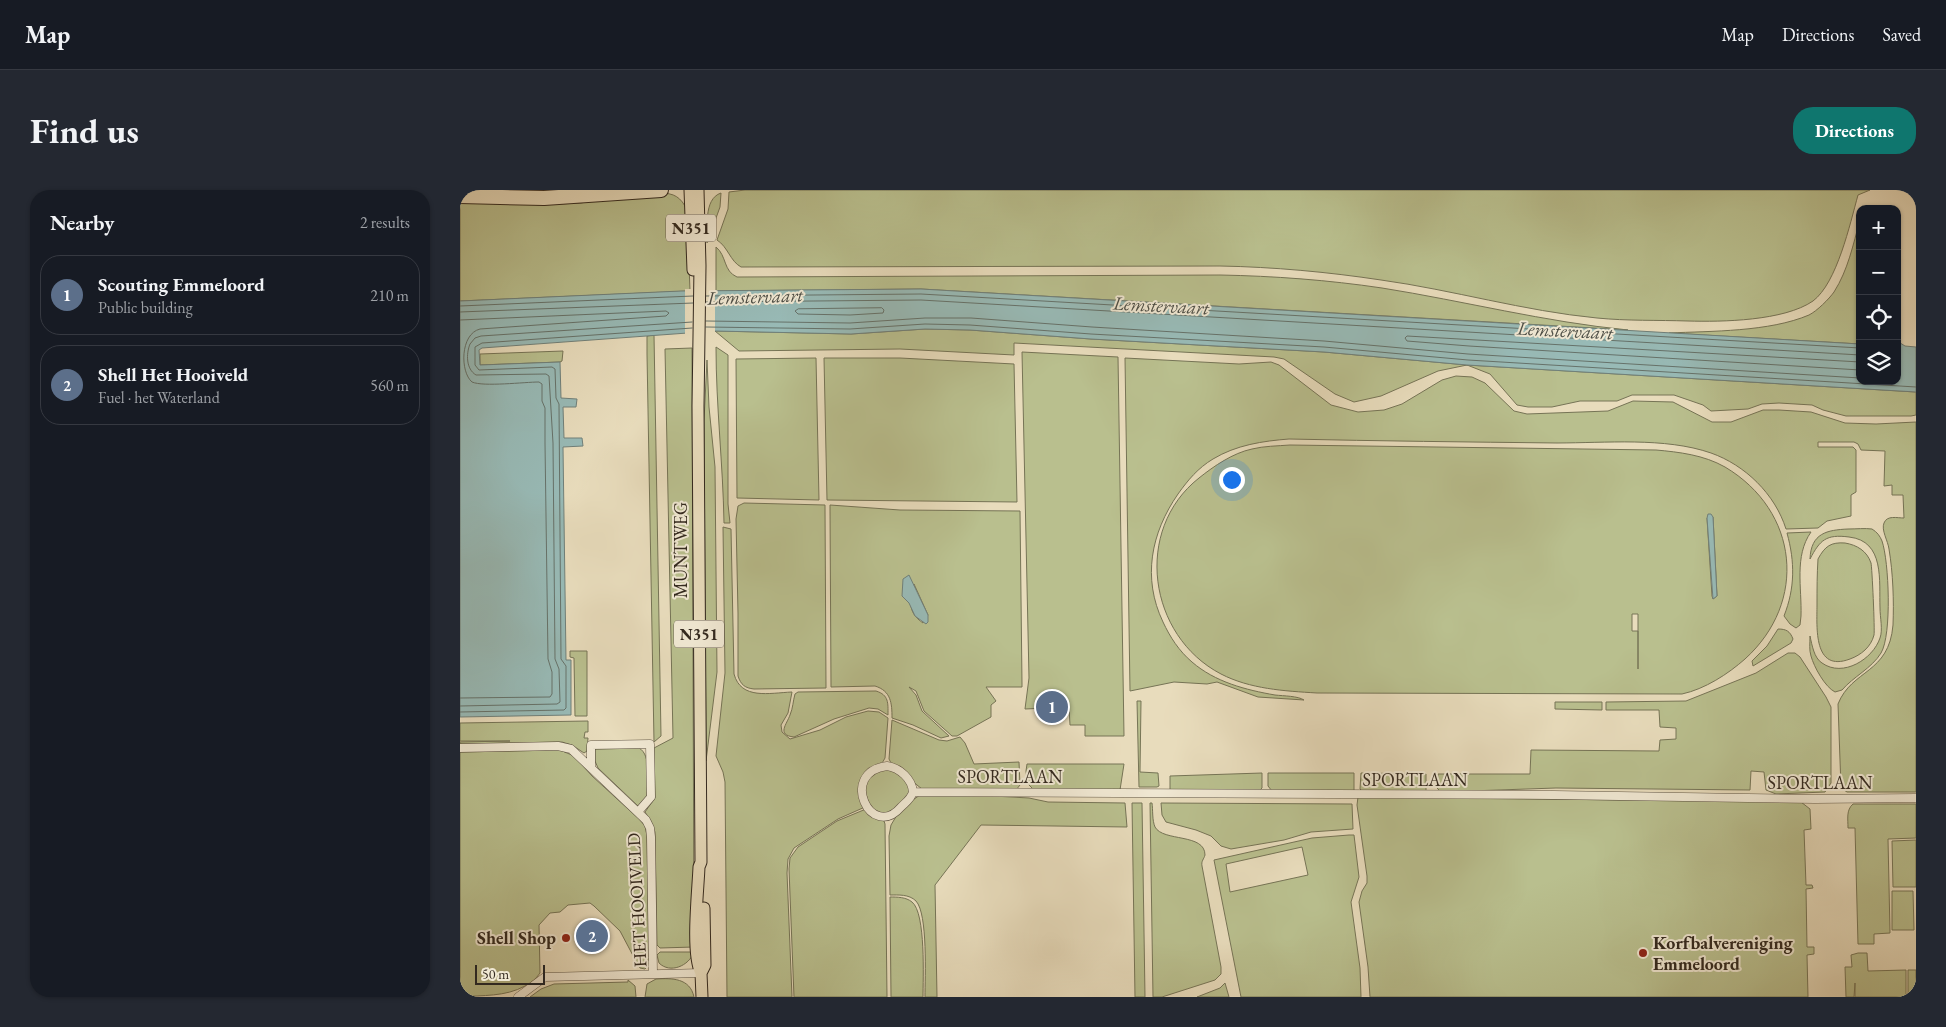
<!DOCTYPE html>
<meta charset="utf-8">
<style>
:root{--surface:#171b24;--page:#242831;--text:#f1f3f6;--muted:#9ea1a6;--line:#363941;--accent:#0f766e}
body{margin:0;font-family:"EB Garamond",serif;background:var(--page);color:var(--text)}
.controls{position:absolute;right:15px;top:15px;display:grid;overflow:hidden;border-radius:10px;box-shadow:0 1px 4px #0004}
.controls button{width:45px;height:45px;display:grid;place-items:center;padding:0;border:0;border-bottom:1px solid var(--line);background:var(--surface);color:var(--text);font:25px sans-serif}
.scale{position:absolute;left:15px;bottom:12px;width:70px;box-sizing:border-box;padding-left:5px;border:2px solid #33291f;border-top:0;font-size:14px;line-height:18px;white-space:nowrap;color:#33291f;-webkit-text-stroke:4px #f0e8d3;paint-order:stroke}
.you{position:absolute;left:771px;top:289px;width:18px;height:18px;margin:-12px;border:4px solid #fff;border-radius:50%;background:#1a73e8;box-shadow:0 0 0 8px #1a73e833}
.badge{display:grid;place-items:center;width:32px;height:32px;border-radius:50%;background:var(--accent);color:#fff;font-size:16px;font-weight:700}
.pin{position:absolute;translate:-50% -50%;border:2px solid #fff;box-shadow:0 1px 5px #0006}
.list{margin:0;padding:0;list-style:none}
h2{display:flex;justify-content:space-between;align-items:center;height:65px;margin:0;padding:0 20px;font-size:21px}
h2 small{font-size:16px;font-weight:400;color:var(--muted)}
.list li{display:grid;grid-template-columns:32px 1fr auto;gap:15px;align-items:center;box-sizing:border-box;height:80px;margin:0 10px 10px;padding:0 10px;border:1px solid var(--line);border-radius:20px}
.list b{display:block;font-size:19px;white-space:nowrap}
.list p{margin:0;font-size:16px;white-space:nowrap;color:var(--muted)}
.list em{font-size:16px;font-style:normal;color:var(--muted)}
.icon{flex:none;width:28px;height:28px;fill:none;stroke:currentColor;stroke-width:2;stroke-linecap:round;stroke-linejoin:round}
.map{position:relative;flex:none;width:1456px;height:807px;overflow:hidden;border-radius:20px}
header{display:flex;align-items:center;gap:30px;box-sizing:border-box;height:70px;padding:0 25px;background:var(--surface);border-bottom:1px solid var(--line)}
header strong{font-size:24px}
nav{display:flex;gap:28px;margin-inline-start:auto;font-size:18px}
.intro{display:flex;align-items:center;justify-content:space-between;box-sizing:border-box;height:120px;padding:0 30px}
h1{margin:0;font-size:35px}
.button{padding:12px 22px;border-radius:20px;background:var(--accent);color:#fff;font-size:18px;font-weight:700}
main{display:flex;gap:30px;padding:0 30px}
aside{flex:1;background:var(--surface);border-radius:20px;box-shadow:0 1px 4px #0004}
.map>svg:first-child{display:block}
</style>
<header>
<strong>Map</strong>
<nav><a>Map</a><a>Directions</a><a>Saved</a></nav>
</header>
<div class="intro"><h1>Find us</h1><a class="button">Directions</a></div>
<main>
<aside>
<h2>Nearby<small>2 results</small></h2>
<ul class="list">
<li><span class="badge" style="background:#5c6f8a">1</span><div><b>Scouting Emmeloord</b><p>Public building</p></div><em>210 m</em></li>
<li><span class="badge" style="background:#5c6f8a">2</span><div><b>Shell Het Hooiveld</b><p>Fuel · het Waterland</p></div><em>560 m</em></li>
</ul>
</aside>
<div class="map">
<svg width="1456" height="807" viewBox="0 0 1456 807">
<rect width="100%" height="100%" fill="#e8dcbc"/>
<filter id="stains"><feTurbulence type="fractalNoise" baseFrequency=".004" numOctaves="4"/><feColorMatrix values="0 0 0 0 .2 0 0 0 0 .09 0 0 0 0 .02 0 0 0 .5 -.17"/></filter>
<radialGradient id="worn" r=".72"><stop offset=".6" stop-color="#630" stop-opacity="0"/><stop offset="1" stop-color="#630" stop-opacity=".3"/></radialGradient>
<path fill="#b9bf8e" stroke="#767456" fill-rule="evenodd" d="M 285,0 L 1410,0 L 1398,5 C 1390,34 1377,93 1353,111 C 1324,131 1262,132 1228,131 C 1198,130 1167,131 1137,128 C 1064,121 993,100 921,90 C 868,82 814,77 760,76 L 281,77 C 270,71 268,57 257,50 L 268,19 L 269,2 Z
M 200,3 C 214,3 221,7 227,20 L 230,101 L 0,111 L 0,12 L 97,14 L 121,13 L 149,7 Z
M 261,3 L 260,17 L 247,53 C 248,39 243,9 261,3 Z
M 1400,30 L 1400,154 L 1209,143 C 1251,141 1309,142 1349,125 C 1357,121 1369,109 1374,102 C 1388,80 1393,55 1400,30 Z
M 256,57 C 267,66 263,81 277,87 L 760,85 C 814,86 868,90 922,98 C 1004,111 1085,132 1168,140 L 461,99 L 256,101 Z
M 465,139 L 510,140 L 631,149 L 864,162 L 1007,175 L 1456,202 L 1456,225 L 1451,226 L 1386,226 L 1363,220 L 1352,215 L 1319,213 L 1302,214 L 1288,219 L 1251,221 L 1243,215 L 1214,205 L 1172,205 L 1157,211 L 1120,211 L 1092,217 L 1068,217 L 1057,215 L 1030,184 L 1007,175 L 978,181 L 921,206 L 894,212 L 875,204 L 824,169 L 814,167 L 554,153 L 554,165 L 440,159 L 279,161 L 255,141 L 391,144 Z
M 194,145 L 201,546 L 194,552 L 187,164 L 187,146 Z
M 256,157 L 268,165 L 268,314 L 270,333 L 264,333 C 263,274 256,216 256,157 Z
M 232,158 L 234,757 L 200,758 L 197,755 L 195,642 L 191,631 L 185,622 L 195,608 L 194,558 L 213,548 L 205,159 Z
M 103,161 L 102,171 L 100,172 L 20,175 L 20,164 Z
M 562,162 L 658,167 L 664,546 L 625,546 L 625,535 L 610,535 L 609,517 L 565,519 L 569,488 Z
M 356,168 L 359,310 L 277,308 L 276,169 Z
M 364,168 L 440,168 L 554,174 L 557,312 L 367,310 Z
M 665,168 L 779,174 L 811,172 L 819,175 L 871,215 L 898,222 L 924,220 L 942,214 L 982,190 L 996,186 L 1012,187 L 1025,193 L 1054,221 L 1067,224 L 1148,221 L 1173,211 L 1213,212 L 1252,232 L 1271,232 L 1303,220 L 1319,220 L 1351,222 L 1385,233 L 1416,234 L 1456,232 L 1456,602 L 1387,602 L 1381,598 L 1378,514 C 1392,479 1429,484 1433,435 C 1434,411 1433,383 1429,359 C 1428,351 1421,340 1424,333 C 1427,325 1437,328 1444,328 L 1443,305 L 1432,305 L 1432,295 L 1424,296 L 1425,261 L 1401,260 L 1398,254 L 1394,252 L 1358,252 L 1358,257 L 1393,257 L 1396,260 L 1396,302 L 1391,305 L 1391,326 L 1367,331 L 1358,338 L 1326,339 C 1315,304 1285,275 1251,263 C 1205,247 1145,253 1097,253 C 1008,252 919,251 829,249 C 803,251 776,255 753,269 C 738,278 728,290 718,304 C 691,343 682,388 703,432 C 710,447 719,461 732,472 C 755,492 786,500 815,505 C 824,506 838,506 844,510 L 798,507 L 757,492 L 747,494 L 714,492 L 670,501 Z
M 247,170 L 249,217 L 255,277 L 257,482 L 246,571 L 244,231 Z
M 830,255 L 1196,260 C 1219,262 1244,265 1265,277 C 1339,321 1348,412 1285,469 C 1268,484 1245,499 1222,504 L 857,503 C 824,501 790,499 761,484 C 688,446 673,340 739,288 C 754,276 773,263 792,259 C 804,256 817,256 830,255 ZM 1253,327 L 1257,406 L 1253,409 L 1252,406 L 1247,328 ZM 1172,424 L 1178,424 L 1178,479 L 1178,441 L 1172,441 Z
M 284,313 L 365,315 L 366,498 L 294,499 C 285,498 281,495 278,486 L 278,423 L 276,329 L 278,316 Z
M 370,315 L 440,320 L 560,321 L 562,494 L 562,497 L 526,497 L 536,511 L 531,515 L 531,527 L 497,546 L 492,546 L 464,521 L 456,501 L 449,497 L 456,505 L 462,521 L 489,546 L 481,548 L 453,535 L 432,528 C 432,513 431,501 415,496 L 371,497 ZM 454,394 L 468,425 L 463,433 C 447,422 450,411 454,394 Z
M 263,337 L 271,339 L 274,484 C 281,510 309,503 332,502 L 328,523 L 321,535 L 322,542 L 330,549 L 360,540 L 386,527 L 408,521 L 419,522 L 428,528 L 425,568 L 421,575 L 404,587 L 405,617 L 378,629 L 334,658 L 328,669 L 327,683 L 332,807 L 267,807 L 265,592 L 263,582 L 256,566 L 265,483 Z
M 1412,339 C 1417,342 1420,346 1422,351 C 1429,371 1432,445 1421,463 C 1412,478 1393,487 1382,500 L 1375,502 C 1365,497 1354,477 1351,466 C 1349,460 1350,453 1350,446 C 1352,455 1354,468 1362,473 C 1383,488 1413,469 1420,448 C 1423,440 1420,427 1420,418 C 1419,391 1425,351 1389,347 C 1366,344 1360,350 1350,369 C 1351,343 1367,340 1388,339 C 1396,339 1405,338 1412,339 Z
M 1351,342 C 1334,366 1342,398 1341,426 L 1340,435 L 1336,438 L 1330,434 L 1324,426 C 1335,398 1335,372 1327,343 Z
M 1385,353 C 1397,355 1407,361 1411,373 C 1412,376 1415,441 1414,445 C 1411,457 1401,465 1390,469 C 1353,483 1357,437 1357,415 C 1357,399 1357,384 1358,369 C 1365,356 1371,352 1385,353 Z
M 1318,439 C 1326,439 1330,441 1333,449 L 1331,453 L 1293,476 L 1292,471 L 1307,456 Z
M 110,461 L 127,461 L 127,526 L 115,526 L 114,468 L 110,467 Z
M 1328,463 L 1335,463 L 1340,467 L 1366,507 L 1371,517 L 1371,593 L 1365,602 L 1316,604 L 1306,600 L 1304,582 L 1291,581 L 1290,600 L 1096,598 L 981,602 L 977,598 L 978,584 L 1070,584 L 1071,560 L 1199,561 L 1200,550 L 1216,549 L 1216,538 L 1200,537 L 1199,520 L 1146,520 L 1146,512 L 1226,511 L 1296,483 Z
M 416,501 C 429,505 428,513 428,525 L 418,519 L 409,518 L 374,529 L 334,547 C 316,545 327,534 330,525 C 333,518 333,511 335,504 L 338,502 Z
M 677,511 L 681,511 L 680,582 L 698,583 L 699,596 L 697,597 L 679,597 Z
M 1095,512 L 1142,512 L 1142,520 L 1095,519 Z
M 432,530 L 479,550 L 487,551 L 500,547 L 505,553 L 514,574 L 559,572 L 560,595 L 556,600 L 462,599 L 432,575 L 429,569 Z
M 128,531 L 128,542 L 125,542 L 124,548 L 128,548 L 127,561 L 124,563 L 112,555 L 102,552 L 0,554 L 0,552 L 50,551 L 0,551 L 0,533 Z
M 179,558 C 192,565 187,594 187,607 L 178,616 L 138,578 L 135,571 L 135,559 Z
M 100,560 L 114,566 L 132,586 L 179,629 L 185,636 L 187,646 L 189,775 L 185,779 L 180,778 L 178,775 L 160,741 L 134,716 L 130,713 L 108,715 L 100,722 L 90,723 L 79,735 L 80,783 C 76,789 71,793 65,796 C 45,807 23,805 0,807 L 0,562 Z
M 567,574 L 664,574 L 660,600 L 574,600 L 567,593 L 566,581 Z
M 429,578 C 439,585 447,589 450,601 L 440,616 L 425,624 L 412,620 C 401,596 401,585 429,578 Z
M 802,583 L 802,598 L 799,601 L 710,603 L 710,586 Z
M 808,583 L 894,583 L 894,602 L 812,601 L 808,596 Z
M 901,583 L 966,584 L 966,602 L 903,602 L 900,599 Z
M 497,604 L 569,608 L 588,612 L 665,613 L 667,637 L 521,635 L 475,695 L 477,807 L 465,807 C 465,787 468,724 456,711 C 449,704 438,705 430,705 L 429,646 L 431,635 L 437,625 L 450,612 L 460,605 Z
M 898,607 L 1341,612 L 1350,619 L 1351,639 L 1344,640 L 1346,695 L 1352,695 L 1353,698 L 1346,699 L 1347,757 L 1354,757 L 1354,764 L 1347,765 L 1348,807 L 910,807 L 908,777 L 899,712 L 902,701 L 907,693 L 907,686 L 897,615 Z
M 672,613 L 682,613 L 685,807 L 675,807 Z
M 690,613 L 692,613 C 693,620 692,630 695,637 C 703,652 745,643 745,665 C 744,669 741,671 742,676 L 761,777 L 761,784 L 755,790 L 702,807 L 693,807 Z
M 701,613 L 892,614 L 893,639 L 851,642 L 824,650 L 771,659 L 761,656 L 751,646 L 736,640 L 706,632 L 702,625 Z
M 1393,614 L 1456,614 L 1456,648 L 1428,649 L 1430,743 L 1414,744 L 1414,754 L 1398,754 L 1395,638 L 1388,638 C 1388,629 1386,620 1393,614 Z
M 406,619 L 424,631 L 425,634 L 427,807 L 334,807 L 329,679 L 330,668 L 338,657 L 377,631 Z
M 889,645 L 894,645 L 899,687 L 891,712 L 900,778 L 901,807 L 781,807 L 754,670 L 852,648 ZM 842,657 L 848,685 L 770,702 L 766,674 Z
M 1456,650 L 1456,697 L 1433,697 L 1432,651 Z
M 1432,701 L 1453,701 L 1454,740 L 1432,740 Z
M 430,707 C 437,707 446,707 452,712 C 466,723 463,789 463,807 L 431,807 Z
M 200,762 L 234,762 C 229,776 210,784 199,773 L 197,765 Z
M 1398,763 L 1407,763 L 1408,781 L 1446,780 L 1446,807 L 1395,807 L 1395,793 L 1394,807 L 1386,807 L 1385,777 L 1392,777 L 1391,765 Z
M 1448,780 L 1456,780 L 1456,807 L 1448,807 Z
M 196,789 C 212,788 230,788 234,807 L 185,807 L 187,794 Z
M 168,790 L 175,796 L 176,807 L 70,807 L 81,799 L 94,794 L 168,792 Z
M 765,793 L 769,807 L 737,807 L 760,798 Z"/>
<path fill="#98bab6" stroke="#70807a" d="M 461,99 L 1400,154 L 1400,191 L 1437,191 L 1437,151 L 1445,156 L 1456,157 L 1456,202 L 1007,175 L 864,162 L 631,149 L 510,140 L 465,139 L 391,144 L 255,141 L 22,158 L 19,160 L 20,175 L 100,172 L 101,208 L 117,209 L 116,217 L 103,217 L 104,248 L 122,248 L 123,256 L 103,257 L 106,470 L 111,470 L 111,525 L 0,527 L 0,111 L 221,101 Z
M 1248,324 L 1251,324 L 1253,327 L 1257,406 L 1253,409 L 1247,328 Z
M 449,385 L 468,425 L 468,432 L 466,434 L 455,426 L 449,413 L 442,406 L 443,389 Z"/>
<path fill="#e8dcbc" d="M 225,99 L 255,99 L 255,144 L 225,146 Z"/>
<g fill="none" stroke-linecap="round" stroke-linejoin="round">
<path stroke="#66726a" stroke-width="1" d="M 246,106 L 461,104 L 1400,158
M 246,112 L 461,110 L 1400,165
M 0,116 L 233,106
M 422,118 L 424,120 L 423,123 L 390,125 L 338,124 L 335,121 L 338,119 Z
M 0,122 L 233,113
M 0,130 L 206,121 L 209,123 L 206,126 L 20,139 C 0,144 0,182 12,192 C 23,197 65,192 79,192 L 82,194 L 82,211 L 85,218 L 85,253 L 88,469 L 92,482 L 92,504 L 90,507 L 0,508
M 246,131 L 390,133 L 465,128 L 511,128 L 632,137 L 864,151 L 1008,164 L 1400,188
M 246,137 L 390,139 L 465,134 L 510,135 L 631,144 L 864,157 L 1008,170 L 1456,197
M 1400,172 L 947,146 L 945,148 L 947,151 L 1009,156 L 1400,180
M 0,516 L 97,514 L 100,512 L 99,479 L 95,469 L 93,253 L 89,186 L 86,184 L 16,185 C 6,179 6,164 10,154 L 15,148 L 21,146 L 232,132
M 0,522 L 104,520 L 106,518 L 106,476 L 101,469 L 99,214 L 96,208 L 95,179 L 92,177 L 19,180 L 15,175 L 15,157 L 22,153 L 232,138"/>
<defs>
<path id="minor" d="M 0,558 L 98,556 L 111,559 L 186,630 L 190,638 L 191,647 L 193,784
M 427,576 C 440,578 452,589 453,602 C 451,609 446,612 441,617 C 411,652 378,582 427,576 Z
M 131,577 L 131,555 L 190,554 L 191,607 L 178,622
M 453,602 L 1094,605 L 1355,609 L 1456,608
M 58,807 L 85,787 L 241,783"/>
<path id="primary" d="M 230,0 L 233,80
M 238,0 L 240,76 L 238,216 L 241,672 L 239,677 C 238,702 231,763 241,783
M 242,807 L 241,783 L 245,775 L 244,718"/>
<path id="motorway" d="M 0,6 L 84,8 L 201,0"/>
</defs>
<use href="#minor" stroke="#605646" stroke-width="9"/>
<use href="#primary" stroke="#33291f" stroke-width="13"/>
<use href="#motorway" stroke="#33291f" stroke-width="16"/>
<use href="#minor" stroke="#f0e8d3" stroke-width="8"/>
<use href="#primary" stroke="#e8dcbc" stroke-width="11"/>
<use href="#motorway" stroke="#e8dcbc" stroke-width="14"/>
</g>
<g fill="#8f2418" stroke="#f0e8d3" stroke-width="2">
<circle cx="106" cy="748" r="5"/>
<circle cx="1183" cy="763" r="5"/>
</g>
<g text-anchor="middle" stroke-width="4" stroke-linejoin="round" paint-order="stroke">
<g fill="#f0e8d3" stroke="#6c6255" stroke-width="1">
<rect x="206" y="24.5" width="50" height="27" rx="4"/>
<rect x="214" y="430.5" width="50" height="27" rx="4"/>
</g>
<g font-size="16" font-weight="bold" fill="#33291f">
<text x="231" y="44">N351</text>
<text x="239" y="450">N351</text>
</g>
<g font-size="18" fill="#33291f" stroke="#f0e8d3">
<text transform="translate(221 360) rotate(-90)" y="6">MUNTWEG</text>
<text x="550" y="593">SPORTLAAN</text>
<text x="955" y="596">SPORTLAAN</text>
<text x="1360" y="599">SPORTLAAN</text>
<text transform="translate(177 710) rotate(-93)" y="6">HET HOOIVELD</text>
</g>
<g font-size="18" font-weight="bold" fill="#33291f" stroke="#f0e8d3" text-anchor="end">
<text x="96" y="754">Shell Shop</text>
<text x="1193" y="759" text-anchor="start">Korfbalvereniging<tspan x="1193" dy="21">Emmeloord</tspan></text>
</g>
<g font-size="19" font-style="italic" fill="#4c4d45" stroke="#f0e8d3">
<text transform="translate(295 106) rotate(-2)" y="7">Lemstervaart</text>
<text transform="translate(701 115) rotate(3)" y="7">Lemstervaart</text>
<text transform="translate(1105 140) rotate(3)" y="7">Lemstervaart</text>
</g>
</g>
<rect width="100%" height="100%" filter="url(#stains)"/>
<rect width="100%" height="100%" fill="url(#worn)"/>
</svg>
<div class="controls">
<button>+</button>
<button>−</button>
<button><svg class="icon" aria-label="locate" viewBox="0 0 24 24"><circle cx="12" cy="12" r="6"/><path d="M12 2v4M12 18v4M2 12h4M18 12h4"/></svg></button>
<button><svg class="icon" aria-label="layers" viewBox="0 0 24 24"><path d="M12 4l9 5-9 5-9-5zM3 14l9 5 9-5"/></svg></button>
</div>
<div class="scale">50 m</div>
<div class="you"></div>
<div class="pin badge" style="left:592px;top:517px;background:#5c6f8a">1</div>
<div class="pin badge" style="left:132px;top:746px;background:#5c6f8a">2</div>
</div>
</main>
